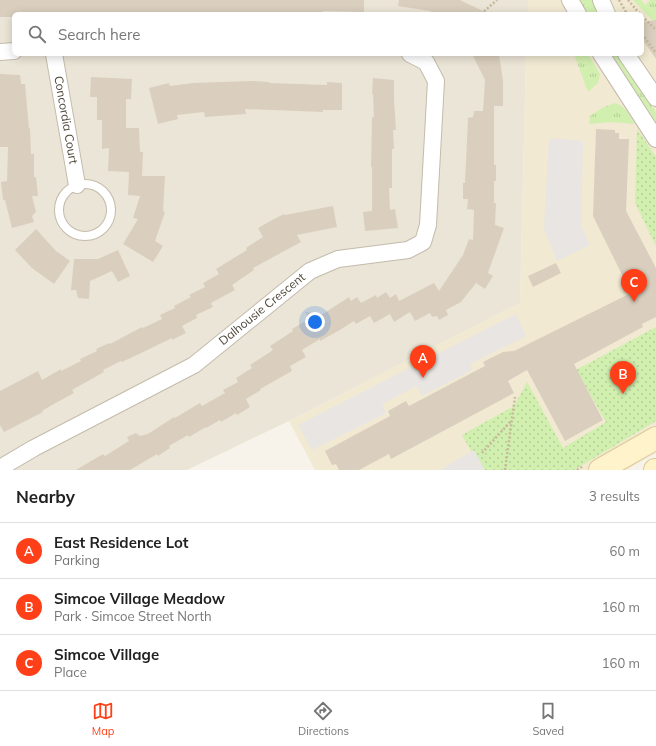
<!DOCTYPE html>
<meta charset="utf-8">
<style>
:root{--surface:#fff;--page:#f6f6f6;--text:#222;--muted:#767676;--line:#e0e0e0;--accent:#ff3f18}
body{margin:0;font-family:Mulish,sans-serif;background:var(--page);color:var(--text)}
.you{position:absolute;left:315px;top:322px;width:14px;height:14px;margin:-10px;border:3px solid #fff;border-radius:50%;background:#1a73e8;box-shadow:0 0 0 6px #1a73e833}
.badge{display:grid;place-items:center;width:26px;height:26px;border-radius:50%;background:var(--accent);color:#fff;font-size:13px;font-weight:700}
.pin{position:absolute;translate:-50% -33px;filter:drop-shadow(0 1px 2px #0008)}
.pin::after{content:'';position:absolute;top:21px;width:14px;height:12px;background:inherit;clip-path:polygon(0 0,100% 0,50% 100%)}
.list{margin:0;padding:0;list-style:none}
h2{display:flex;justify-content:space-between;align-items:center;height:52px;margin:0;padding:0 16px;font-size:17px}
h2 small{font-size:13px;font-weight:400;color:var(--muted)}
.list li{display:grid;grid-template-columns:26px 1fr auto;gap:12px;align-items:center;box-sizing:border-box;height:56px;padding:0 16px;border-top:1px solid var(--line)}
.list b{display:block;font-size:15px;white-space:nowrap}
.list p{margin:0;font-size:13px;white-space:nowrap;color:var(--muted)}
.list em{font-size:13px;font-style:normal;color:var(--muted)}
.icon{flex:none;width:22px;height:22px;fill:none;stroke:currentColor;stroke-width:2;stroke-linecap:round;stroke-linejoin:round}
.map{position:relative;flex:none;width:656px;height:470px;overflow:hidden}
.search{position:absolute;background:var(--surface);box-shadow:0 2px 10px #0003;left:12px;right:12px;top:12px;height:44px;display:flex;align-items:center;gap:10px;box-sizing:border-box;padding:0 14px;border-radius:6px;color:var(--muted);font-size:15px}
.sheet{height:220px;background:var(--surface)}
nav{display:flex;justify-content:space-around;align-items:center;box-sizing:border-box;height:56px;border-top:1px solid var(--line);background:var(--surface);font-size:11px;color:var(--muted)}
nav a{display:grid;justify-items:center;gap:2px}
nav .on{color:var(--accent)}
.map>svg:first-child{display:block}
</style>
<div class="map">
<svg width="656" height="470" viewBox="0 0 656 470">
<defs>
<pattern id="grass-tufts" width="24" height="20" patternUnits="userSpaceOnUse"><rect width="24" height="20" fill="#d1efaf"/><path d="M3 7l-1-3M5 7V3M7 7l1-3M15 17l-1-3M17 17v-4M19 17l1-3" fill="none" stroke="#b5ce97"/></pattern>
<pattern id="park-dots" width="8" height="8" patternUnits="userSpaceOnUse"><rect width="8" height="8" fill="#d1efaf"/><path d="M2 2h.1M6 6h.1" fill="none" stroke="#b5ce97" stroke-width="1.8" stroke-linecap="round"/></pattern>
</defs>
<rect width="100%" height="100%" fill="#f7f3ea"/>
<path fill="#ebe5d7" d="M 0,0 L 528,0 L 528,14 L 14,14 L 14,54 L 526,54 L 520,303 L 289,421 L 187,470 L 0,470 Z"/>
<path fill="#f1e9d2" d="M 528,0 L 656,0 L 656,453 L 626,470 L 315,470 L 289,421 L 520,303 L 526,54 L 642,54 L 642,14 L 528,14 Z"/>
<path fill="url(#grass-tufts)" d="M 579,0 L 595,0 L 599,14 L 586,14 Z
M 633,0 L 641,0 L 645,5 L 650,0 L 656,0 L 656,20 L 653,21 Z
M 574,54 L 588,54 L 600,74 L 598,83 L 588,92 Z
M 611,54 L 618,54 L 626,69 L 656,112 L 656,124 Z
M 615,103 C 625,105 630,116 635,124 L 611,122 L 589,124 L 590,116 L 602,108 Z"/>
<path fill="url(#park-dots)" d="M 637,129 L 656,157 L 656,246 L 635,203 Z
M 656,327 L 656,421 L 574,470 L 482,470 L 462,435 L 514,406 L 527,382 L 563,448 L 606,422 L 576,370 Z"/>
<path fill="#e8e5e2" d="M 549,138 L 583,141 L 581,226 L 590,245 L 557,261 L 544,229 Z
M 516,314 L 526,336 L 470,364 L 472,370 L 422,396 L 417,386 L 382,404 L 386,413 L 312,450 L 298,425 Z
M 474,450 L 485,470 L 440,470 Z"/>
<path fill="#dacfbe" d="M 0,0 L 364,0 L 364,12 L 323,11 L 323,13 L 306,14 L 236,14 L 236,13 L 207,12 L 207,14 L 187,14 L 187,12 L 160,12 L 160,14 L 14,14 L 14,17 L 0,17 Z
M 399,0 L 460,0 L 489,14 L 436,14 L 430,11 L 398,6 Z
M 656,20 L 656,59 L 642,39 L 642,22 Z
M 472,54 L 499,54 L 503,81 L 503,106 L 494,106 L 494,165 L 496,165 L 496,181 L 494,181 L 494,203 L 496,203 L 495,225 L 504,228 L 488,273 L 493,276 L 485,289 L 476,283 L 461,302 L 446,310 L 448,315 L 439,320 L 437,316 L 432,317 L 430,313 L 415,321 L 410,312 L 394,322 L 390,314 L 374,323 L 370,316 L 356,324 L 354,321 L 338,331 L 320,341 L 320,339 L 302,350 L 306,357 L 290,366 L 292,371 L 260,389 L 261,390 L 246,399 L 250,407 L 237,415 L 236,413 L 221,422 L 220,420 L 206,428 L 206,427 L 189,437 L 188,435 L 169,446 L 170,448 L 158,456 L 157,454 L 130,470 L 76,470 L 103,454 L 105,456 L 129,441 L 127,437 L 136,433 L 140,436 L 148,434 L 174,417 L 175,418 L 200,403 L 202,406 L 225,393 L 223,390 L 238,382 L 236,378 L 252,368 L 250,365 L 273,350 L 270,346 L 293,331 L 292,329 L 309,319 L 305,312 L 323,314 L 349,297 L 351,301 L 357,297 L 361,303 L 376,295 L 377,298 L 386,292 L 390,298 L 396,294 L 399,301 L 434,283 L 439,291 L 463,255 L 469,239 L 473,240 L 474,210 L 467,209 L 468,199 L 463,199 L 463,183 L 465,183 L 468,118 L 473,117 L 474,111 L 483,111 L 485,80 Z
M 0,74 L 20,75 L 21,84 L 25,84 L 29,128 L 30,128 L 31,154 L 34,154 L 34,177 L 36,177 L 38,196 L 32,196 L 36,212 L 32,216 L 34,222 L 12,228 L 5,200 L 3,200 L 1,182 L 7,181 L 8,147 L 0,147 Z
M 91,77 L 132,79 L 131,99 L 126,99 L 126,128 L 139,128 L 140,152 L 143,152 L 142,176 L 165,176 L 163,211 L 165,212 L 155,241 L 163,246 L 153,262 L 123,244 L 138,219 L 133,218 L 140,196 L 128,195 L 129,172 L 108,171 L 109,148 L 102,149 L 102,120 L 97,120 L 97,97 L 90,97 Z
M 373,78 L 394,80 L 394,100 L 396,130 L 393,130 L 394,149 L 392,149 L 392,188 L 389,188 L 390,210 L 395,209 L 398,228 L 365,231 L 363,212 L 372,211 L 372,167 L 371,167 L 372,117 L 374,117 L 373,94 L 372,94 Z
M 253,81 L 269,82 L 269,83 L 327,85 L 327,82 L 342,83 L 342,110 L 323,110 L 323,112 L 245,109 L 246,114 L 205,117 L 204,112 L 177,115 L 178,119 L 158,124 L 149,88 L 169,83 L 170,86 L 193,83 Z
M 596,129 L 615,130 L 615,133 L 619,133 L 619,139 L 629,139 L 626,211 L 656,268 L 656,317 L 642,324 L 643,327 L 574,364 L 603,420 L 565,441 L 527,370 L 508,381 L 514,393 L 391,459 L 389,454 L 359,470 L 339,470 L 336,464 L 332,465 L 325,451 L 390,416 L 388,411 L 406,401 L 409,406 L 485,366 L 483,362 L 503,352 L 514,351 L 631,293 L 593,216 Z
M 333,206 L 337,227 L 297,235 L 301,242 L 253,268 L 254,270 L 232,285 L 235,290 L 211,303 L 213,307 L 196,315 L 197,318 L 182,326 L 186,333 L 172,340 L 172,338 L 139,354 L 122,362 L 121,361 L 103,370 L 104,372 L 72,390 L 74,393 L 52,405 L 42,411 L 43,412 L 4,432 L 0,425 L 0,391 L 38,371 L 42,380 L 61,369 L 61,371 L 81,361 L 80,359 L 97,351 L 96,349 L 109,343 L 110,344 L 142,327 L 143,328 L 162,319 L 160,315 L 175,308 L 174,306 L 191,297 L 189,295 L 205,287 L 203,283 L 219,274 L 216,269 L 247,250 L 246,248 L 263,237 L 258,228 L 274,219 L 284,214 L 285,215 Z
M 36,229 L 56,251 L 70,261 L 54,284 L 32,268 L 15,250 Z
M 118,250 L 130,276 L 118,282 L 112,271 L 90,281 L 89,299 L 78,298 L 76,290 L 71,290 L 74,259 L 98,259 Z
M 556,263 L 561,273 L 533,287 L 528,276 Z"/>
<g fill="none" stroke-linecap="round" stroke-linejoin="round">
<defs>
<path id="service" d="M59 210a26 26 0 1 1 52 0a26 26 0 1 1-52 0Z"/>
<path id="minor" d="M 570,0 L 578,14
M 601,0 L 607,14
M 0,52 L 14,51
M 54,54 L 77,185
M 601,54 L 656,139
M 626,54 L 656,98
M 0,468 L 34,448 L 194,365 L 310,271 L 338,259 L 408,250 L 423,242 L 428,225 L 436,81 L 426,62 L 410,54"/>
<path id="secondary" d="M 600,470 L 656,438
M 655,470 L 656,470"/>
</defs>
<use href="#service" stroke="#c3bbab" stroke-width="10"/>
<use href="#minor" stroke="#c3bbab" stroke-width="18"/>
<use href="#secondary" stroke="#dcc995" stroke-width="24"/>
<path stroke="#c7b89b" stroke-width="2.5" stroke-dasharray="2 2" stroke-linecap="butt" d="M 619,0 L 627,14
M 628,0 L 640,14
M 481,14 L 497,0
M 642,16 L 656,30
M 642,34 L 656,53
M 482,453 L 511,421
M 505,470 L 515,397
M 577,470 L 583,466"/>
<use href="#service" stroke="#fff" stroke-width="8"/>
<use href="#minor" stroke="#fff" stroke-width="16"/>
<use href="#secondary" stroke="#fff3cb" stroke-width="22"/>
</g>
<g text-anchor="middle" stroke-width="3" stroke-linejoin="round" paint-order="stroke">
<g font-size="12" fill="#4c4437" stroke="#fff">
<text transform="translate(66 120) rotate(80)" y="4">Concordia Court</text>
<text transform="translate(262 309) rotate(-39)" y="4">Dalhousie Crescent</text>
</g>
</g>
</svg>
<div class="you"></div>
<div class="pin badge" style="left:423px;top:378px">A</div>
<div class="pin badge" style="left:623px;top:394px">B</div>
<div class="pin badge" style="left:634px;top:302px">C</div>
<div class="search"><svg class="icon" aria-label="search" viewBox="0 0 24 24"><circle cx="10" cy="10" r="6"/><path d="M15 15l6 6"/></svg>Search here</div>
</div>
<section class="sheet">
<h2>Nearby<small>3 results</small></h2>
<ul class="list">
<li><span class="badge">A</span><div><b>East Residence Lot</b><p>Parking</p></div><em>60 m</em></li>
<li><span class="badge">B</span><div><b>Simcoe Village Meadow</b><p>Park · Simcoe Street North</p></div><em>160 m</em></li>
<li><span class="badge">C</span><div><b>Simcoe Village</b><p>Place</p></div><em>160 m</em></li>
</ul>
</section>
<nav>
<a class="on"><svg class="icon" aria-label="map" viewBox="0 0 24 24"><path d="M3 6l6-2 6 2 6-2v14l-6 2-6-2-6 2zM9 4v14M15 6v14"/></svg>Map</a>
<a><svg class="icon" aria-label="directions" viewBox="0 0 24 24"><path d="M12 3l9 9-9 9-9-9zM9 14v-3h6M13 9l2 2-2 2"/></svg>Directions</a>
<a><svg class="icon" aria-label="saved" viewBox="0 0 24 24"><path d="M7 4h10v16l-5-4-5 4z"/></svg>Saved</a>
</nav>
